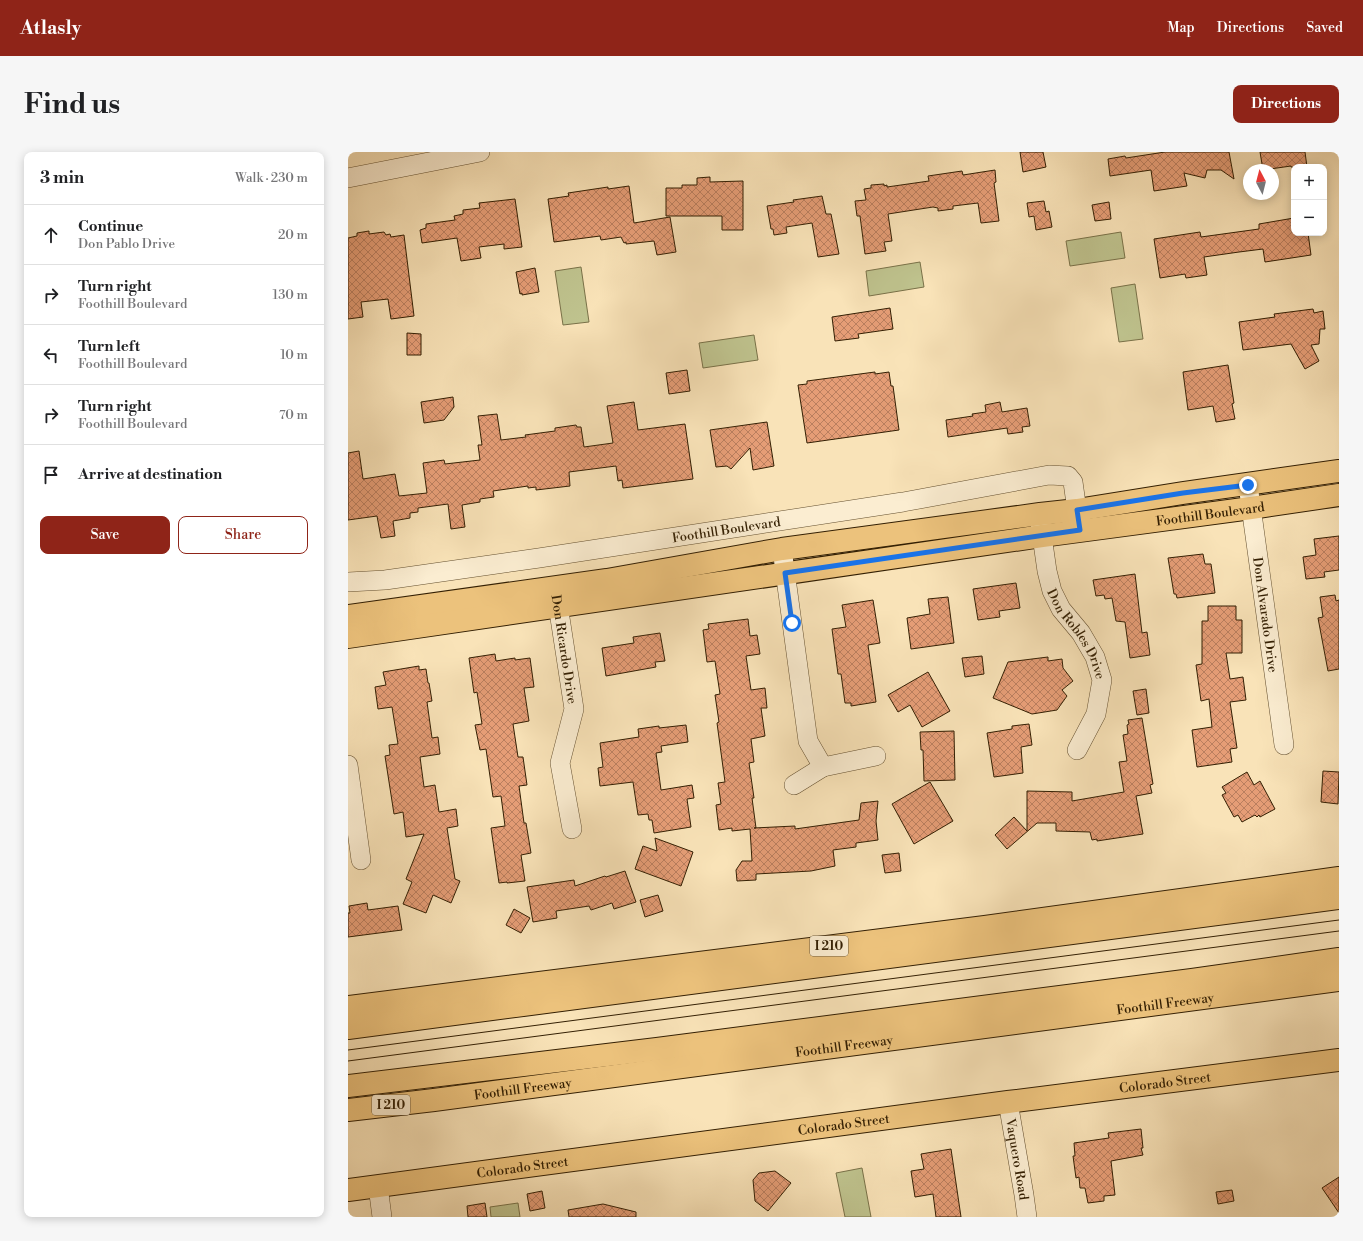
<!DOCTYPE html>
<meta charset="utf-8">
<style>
:root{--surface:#fff;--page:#f6f6f6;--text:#202124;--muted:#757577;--line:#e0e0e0;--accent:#8f2418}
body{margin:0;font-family:"Libre Bodoni",serif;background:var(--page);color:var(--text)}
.controls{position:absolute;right:12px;top:12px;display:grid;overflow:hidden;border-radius:8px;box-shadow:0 2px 10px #0003}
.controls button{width:36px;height:36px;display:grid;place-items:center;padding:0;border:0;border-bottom:1px solid var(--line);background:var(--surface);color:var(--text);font:20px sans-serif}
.compass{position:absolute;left:895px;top:12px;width:36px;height:36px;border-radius:50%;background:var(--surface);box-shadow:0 2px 10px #0003;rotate:353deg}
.stop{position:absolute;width:12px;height:12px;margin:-9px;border:3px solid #1a73e8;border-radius:50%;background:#fff}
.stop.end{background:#1a73e8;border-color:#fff;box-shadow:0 1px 4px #0008}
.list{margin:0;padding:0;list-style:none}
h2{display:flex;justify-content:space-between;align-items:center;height:52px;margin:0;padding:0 16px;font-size:17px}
h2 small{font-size:13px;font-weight:400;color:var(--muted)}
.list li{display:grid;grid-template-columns:26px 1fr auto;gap:12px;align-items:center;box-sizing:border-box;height:60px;padding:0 16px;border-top:1px solid var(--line)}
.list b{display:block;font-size:15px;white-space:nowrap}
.list p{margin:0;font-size:13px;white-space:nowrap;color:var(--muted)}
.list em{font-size:13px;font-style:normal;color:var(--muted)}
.actions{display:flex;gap:8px;padding:12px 16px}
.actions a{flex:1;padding:9px 0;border:1px solid var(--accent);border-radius:8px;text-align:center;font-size:14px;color:var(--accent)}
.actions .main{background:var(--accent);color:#fff}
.icon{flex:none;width:22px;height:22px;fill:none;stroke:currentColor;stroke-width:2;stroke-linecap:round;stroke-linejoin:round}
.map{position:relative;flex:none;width:991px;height:1065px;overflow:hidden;border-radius:8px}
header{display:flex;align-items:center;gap:24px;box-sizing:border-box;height:56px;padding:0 20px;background:var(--accent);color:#fff}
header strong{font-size:19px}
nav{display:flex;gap:22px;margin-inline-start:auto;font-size:14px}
.intro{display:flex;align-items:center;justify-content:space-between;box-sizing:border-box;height:96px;padding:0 24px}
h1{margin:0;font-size:28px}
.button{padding:10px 18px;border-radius:8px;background:var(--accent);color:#fff;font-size:14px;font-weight:700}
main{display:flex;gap:24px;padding:0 24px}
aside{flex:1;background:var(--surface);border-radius:8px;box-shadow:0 2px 10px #0003}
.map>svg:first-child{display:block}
</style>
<header>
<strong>Atlasly</strong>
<nav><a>Map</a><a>Directions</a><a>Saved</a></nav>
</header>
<div class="intro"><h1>Find us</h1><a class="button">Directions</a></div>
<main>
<aside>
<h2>3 min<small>Walk · 230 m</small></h2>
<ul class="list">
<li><svg class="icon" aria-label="ahead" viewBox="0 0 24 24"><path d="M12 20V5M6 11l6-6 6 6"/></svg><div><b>Continue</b><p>Don Pablo Drive</p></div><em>20 m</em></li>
<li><svg class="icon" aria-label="right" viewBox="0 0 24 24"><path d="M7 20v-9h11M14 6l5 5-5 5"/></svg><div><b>Turn right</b><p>Foothill Boulevard</p></div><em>130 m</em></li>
<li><svg class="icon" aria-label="left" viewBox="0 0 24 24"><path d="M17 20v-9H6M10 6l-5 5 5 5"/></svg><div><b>Turn left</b><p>Foothill Boulevard</p></div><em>10 m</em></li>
<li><svg class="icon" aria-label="right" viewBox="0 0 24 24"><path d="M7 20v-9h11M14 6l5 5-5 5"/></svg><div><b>Turn right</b><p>Foothill Boulevard</p></div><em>70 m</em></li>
<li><svg class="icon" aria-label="arrive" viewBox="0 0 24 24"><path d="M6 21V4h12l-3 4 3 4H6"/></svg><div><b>Arrive at destination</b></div></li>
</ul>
<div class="actions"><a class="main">Save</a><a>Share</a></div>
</aside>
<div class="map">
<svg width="991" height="1065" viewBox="0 0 991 1065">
<defs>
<pattern id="building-cross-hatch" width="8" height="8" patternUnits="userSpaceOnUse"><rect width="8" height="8" fill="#e59d76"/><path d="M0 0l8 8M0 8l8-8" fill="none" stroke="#ba7f5f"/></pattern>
</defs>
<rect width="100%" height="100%" fill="#f9e3b8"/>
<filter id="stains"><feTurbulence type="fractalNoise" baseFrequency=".005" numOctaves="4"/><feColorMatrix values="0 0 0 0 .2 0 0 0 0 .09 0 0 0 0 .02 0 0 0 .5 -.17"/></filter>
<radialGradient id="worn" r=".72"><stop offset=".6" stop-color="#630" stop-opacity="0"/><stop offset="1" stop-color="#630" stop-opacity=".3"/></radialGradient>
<path fill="#bfc38e" stroke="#797148" d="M 773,80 L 777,106 L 722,114 L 718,89 Z
M 572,110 L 576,135 L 521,144 L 518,119 Z
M 233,115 L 241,170 L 215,173 L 207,119 Z
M 787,132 L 795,187 L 771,190 L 763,136 Z
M 406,183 L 410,208 L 355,216 L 351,191 Z
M 514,1016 L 523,1065 L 497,1065 L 488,1021 Z
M 170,1051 L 172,1065 L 143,1065 L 142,1055 Z"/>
<path fill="url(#building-cross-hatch)" stroke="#331f03" d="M 672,0 L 695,0 L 698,15 L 675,20 Z
M 817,0 L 881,0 L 886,27 L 873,18 L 859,18 L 857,26 L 836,21 L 839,34 L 806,39 L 803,18 L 762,24 L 760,7 L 777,4 L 778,6 Z
M 912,0 L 957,0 L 959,15 L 943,15 L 943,14 L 915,18 Z
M 647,18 L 648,30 L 646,31 L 651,69 L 633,71 L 630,51 L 605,54 L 605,57 L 590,59 L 590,56 L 585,55 L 540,62 L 544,89 L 536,90 L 538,99 L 517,102 L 512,64 L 509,64 L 507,49 L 518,48 L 516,37 L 523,36 L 523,33 L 536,32 L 536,34 L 539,33 L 539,35 L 581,29 L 580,24 L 614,19 L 615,23 Z
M 362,25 L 362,30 L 395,29 L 395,78 L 374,78 L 374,64 L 318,64 L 318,36 L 334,36 L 334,33 L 349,33 L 349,26 Z
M 281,34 L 286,71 L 322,65 L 328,100 L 309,103 L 306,89 L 278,92 L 278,90 L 276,91 L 273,85 L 253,88 L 252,84 L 206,90 L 200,47 L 221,44 L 220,41 L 260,35 L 260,37 Z
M 474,44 L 478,62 L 483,62 L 491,102 L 470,105 L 464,71 L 438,75 L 439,81 L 426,83 L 425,77 L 423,77 L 419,54 L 446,50 L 445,48 Z
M 167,47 L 174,95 L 156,97 L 156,92 L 131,95 L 133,106 L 113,109 L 109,86 L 74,91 L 72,78 L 78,76 L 78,72 L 107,68 L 106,64 L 115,62 L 115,58 L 132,56 L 131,51 Z
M 696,49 L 698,60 L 701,59 L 704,75 L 688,78 L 686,64 L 681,65 L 679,51 Z
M 761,50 L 763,67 L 747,69 L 744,53 Z
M 946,66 L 946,81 L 960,81 L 963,103 L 917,110 L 915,97 L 891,100 L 856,105 L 859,123 L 838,126 L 837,122 L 812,126 L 806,87 L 852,80 L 853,85 L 911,77 L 911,72 Z
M 21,79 L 21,82 L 36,80 L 38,83 L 42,82 L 43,85 L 56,83 L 66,164 L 43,167 L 40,147 L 13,150 L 15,165 L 0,167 L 0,86 L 9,84 L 9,81 Z
M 187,116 L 191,140 L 174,143 L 174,141 L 172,142 L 168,120 Z
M 542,156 L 545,177 L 510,182 L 511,186 L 487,189 L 484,165 Z
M 965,157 L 966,161 L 975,159 L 977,177 L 972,177 L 971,192 L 963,193 L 971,209 L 957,217 L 943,192 L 895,198 L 891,170 L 927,165 L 926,162 Z
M 59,181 L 73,182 L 73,203 L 59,203 Z
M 880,213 L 886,251 L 884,252 L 887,267 L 868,270 L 865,254 L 840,258 L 835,220 Z
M 339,218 L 342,239 L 321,242 L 318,221 Z
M 527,220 L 527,222 L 541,220 L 543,234 L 545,234 L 551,278 L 459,291 L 450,233 L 459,232 L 459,229 Z
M 105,245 L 106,255 L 96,268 L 76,271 L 73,250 Z
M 286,250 L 290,278 L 337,272 L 345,327 L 275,336 L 274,328 L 270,329 L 268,314 L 221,320 L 222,334 L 188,338 L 188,335 L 180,336 L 180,334 L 145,339 L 146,345 L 132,347 L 132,350 L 114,353 L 117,375 L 103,377 L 100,352 L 70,356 L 70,360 L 62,361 L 62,366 L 45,369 L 47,384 L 33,386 L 29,364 L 0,368 L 0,301 L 11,299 L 15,327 L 47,322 L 51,344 L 79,341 L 75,311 L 96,308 L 97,312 L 132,308 L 130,293 L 134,293 L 130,264 L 149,262 L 153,288 L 178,285 L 177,283 L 207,279 L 207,276 L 228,273 L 229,275 L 233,275 L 236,295 L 265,291 L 259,254 Z
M 652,250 L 654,260 L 679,256 L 682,274 L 674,275 L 675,280 L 660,282 L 659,276 L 600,285 L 598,268 L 625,264 L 624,262 L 638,260 L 637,253 Z
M 419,270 L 426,314 L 405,318 L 402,296 L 383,317 L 379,314 L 368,315 L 362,278 Z
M 991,384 L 991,418 L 976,420 L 977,425 L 958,427 L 955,405 L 968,403 L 966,387 Z
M 855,402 L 857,412 L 863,412 L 867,441 L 829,446 L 828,442 L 826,442 L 820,406 Z
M 787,422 L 794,481 L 799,480 L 802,503 L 782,506 L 777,470 L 768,469 L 764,446 L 757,447 L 756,443 L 748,444 L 745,428 Z
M 668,431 L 672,456 L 651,459 L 652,465 L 630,468 L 625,437 Z
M 987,443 L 988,449 L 991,448 L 991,517 L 980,519 L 970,466 L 975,465 L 972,445 Z
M 600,445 L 606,491 L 563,497 L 559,466 L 582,462 L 580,447 Z
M 525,448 L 532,491 L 520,493 L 528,550 L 503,554 L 503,551 L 497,551 L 493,522 L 490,522 L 484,477 L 498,475 L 494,453 Z
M 860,454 L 888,454 L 888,468 L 894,468 L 894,501 L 878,501 L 882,527 L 895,525 L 898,548 L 882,550 L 889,596 L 882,597 L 884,610 L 849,615 L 844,578 L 864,575 L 861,547 L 853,549 L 848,513 L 854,512 L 854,469 L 860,469 Z
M 400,467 L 402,484 L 409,483 L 412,502 L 398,504 L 403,538 L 417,536 L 419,556 L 413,556 L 417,584 L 403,587 L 406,610 L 401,611 L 406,646 L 404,646 L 408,676 L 406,676 L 447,674 L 447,677 L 511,668 L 513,651 L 530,649 L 528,669 L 530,688 L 508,691 L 508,695 L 485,698 L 487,714 L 463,719 L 408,722 L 408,728 L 389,729 L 388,718 L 394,709 L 404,709 L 402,677 L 384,679 L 384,676 L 371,678 L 368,653 L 373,652 L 370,631 L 377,630 L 369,571 L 371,570 L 367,543 L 372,542 L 367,509 L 359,510 L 355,478 L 361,477 L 360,472 Z
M 312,481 L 317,509 L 307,510 L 308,515 L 258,524 L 254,496 L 286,491 L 285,485 Z
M 147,502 L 148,509 L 167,506 L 167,508 L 182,506 L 186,535 L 176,536 L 181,569 L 165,572 L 170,605 L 175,605 L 179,633 L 171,634 L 176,671 L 178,671 L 183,701 L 173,703 L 177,729 L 159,731 L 159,730 L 151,731 L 143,676 L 157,674 L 153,644 L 145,645 L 138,597 L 132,598 L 127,573 L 134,572 L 129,540 L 126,541 L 121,506 Z
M 634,504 L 636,522 L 617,525 L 614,506 Z
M 700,505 L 700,509 L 714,507 L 715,516 L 725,529 L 714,538 L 719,544 L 709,558 L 684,562 L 645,546 L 660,510 Z
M 71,514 L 71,518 L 78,517 L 80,531 L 81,531 L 84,549 L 79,550 L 84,586 L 90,585 L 92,602 L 72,605 L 76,635 L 87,633 L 91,660 L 108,657 L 110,674 L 99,676 L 107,727 L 112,729 L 103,751 L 85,743 L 78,761 L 55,752 L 64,730 L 58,727 L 76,682 L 58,685 L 55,660 L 46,662 L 37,604 L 42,603 L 41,593 L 50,592 L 44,555 L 30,557 L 27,535 L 38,533 L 35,520 Z
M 580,520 L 602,559 L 574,575 L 562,553 L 550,560 L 540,543 Z
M 798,537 L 801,561 L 789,563 L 785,539 Z
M 794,566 L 805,632 L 802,633 L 804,641 L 788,644 L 795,682 L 749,689 L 749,687 L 744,688 L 742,680 L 708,679 L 708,671 L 689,671 L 659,697 L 647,683 L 666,665 L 679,679 L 679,639 L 724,640 L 724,649 L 776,640 L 771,610 L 779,609 L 775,583 L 780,582 L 779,573 L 781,572 L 780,568 Z
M 681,572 L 684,593 L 673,595 L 675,621 L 646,625 L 639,581 L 664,577 L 664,574 Z
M 338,573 L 340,590 L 313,594 L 314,600 L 308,601 L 313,638 L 344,633 L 346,646 L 339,647 L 343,675 L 306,681 L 304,668 L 301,668 L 300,662 L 290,663 L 285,630 L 252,634 L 250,616 L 255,615 L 252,591 L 291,585 L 290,577 L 311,574 L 311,576 Z
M 606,579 L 607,628 L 576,629 L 575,598 L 573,598 L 572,580 Z
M 975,619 L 991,620 L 990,652 L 973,650 Z
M 899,620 L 906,633 L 912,629 L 927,657 L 912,665 L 911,663 L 909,665 L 907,663 L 894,670 L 890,663 L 886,665 L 874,643 L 878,641 L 874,635 Z
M 582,630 L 605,669 L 566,692 L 544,652 Z
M 307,686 L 345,700 L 333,734 L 287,717 L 295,694 L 309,699 Z
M 551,701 L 553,719 L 537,721 L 534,703 Z
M 277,719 L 288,750 L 266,757 L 264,751 L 243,758 L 241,754 L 208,759 L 209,766 L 185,770 L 179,735 L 226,728 L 227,734 L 257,724 L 258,725 Z
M 310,743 L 315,759 L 297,765 L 292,748 Z
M 19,751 L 20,758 L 50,754 L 54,778 L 0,785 L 0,761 L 2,761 L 1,754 Z
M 166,757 L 182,766 L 173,781 L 158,773 Z
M 793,977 L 795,996 L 793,996 L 795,1003 L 763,1009 L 767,1043 L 756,1044 L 756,1049 L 740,1051 L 737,1036 L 732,1036 L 731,1025 L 728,1026 L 725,1004 L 727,1004 L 726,991 L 761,986 L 760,981 Z
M 603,997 L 613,1065 L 588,1065 L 585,1042 L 567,1045 L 563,1019 L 576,1017 L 573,1002 Z
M 427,1019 L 443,1031 L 420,1059 L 407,1049 L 405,1028 L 411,1021 Z
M 991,1025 L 991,1061 L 974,1036 Z
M 884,1038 L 886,1049 L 870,1052 L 868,1040 Z
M 194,1039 L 197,1056 L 182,1059 L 179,1042 Z
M 137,1051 L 139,1065 L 120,1065 L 119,1054 Z
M 255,1052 L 288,1060 L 288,1065 L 221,1065 L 220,1058 Z"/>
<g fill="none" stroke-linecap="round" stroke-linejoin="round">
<defs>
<g id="minor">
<path d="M 0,26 L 132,0"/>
<path id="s1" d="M 900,333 L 936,593"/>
<path id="s2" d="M 692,370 L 699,419 L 704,439 L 713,457 L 733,481 L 747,505 L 754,528 L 748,562 L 729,598"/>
<path d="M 434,397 L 460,589 L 475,615"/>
<path id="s3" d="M 0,430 L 37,428 L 191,406 L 555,350 L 701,323 L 720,324 L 725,330 L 731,373"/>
<path id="s4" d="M 208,440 L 226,557 L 212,611 L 224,677"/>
<path d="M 0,613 L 13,708"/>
<path d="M 446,633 L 475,615 L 528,604"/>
<path id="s5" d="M 660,950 L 676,1043 L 679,1065"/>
<path d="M 30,1034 L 34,1065"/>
</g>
<g id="major">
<path d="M 0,464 L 259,428 L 434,397 L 692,362 L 729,358 L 835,341 L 991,319"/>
<path id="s6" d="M 0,485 L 694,384 L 903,356 L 991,343"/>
<path id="s7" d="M 0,1038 L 660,950 L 991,908"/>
</g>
<g id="highway">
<path d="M 0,855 L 637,775 L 991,726"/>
<path d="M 0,876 L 991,746"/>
<path d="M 0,934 L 309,897 L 844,828 L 991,807"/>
<path id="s8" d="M 0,958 L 86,948 L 991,828"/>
</g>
</defs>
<use href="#minor" stroke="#645030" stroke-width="20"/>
<use href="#major" stroke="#331f03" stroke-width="24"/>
<use href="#highway" stroke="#331f03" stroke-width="24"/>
<use href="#minor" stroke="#fbedd1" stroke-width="19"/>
<use href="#major" stroke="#ecc27c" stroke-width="22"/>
<use href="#highway" stroke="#ecc27c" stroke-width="22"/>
<path stroke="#331f03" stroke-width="1" d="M 0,898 L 991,768
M 0,909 L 991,779"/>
</g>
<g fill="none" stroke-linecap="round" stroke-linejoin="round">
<path stroke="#1a73e8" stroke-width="5" d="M 444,471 L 437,421 L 732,378 L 729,358 L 835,341 L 900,333"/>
</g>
<g text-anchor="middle" stroke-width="3" stroke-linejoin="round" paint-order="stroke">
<g fill="#fbedd1" stroke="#6f5d41" stroke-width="1">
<rect x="462" y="784" width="38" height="20" rx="3"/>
<rect x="24" y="943" width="38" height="20" rx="3"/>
</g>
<g font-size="12" font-weight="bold" fill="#331f03">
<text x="481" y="798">I 210</text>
<text x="43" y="957">I 210</text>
</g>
<g font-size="13" fill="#331f03" stroke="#fbedd1">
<text dy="5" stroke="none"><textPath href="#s6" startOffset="871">Foothill Boulevard</textPath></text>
<text dy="5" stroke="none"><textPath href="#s3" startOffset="382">Foothill Boulevard</textPath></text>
<text dy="5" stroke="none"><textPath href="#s1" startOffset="131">Don Alvarado Drive</textPath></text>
<text dy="5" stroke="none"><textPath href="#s2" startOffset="120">Don Robles Drive</textPath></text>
<text dy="5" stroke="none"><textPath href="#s4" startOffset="58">Don Ricardo Drive</textPath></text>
<text dy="5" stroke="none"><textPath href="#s8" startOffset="824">Foothill Freeway</textPath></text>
<text dy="5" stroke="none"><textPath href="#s8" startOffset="500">Foothill Freeway</textPath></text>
<text dy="5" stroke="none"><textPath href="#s7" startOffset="824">Colorado Street</textPath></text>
<text dy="5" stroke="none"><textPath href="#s8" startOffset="176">Foothill Freeway</textPath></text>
<text dy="5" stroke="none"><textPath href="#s7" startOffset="500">Colorado Street</textPath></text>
<text dy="5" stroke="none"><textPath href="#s5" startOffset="58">Vaquero Road</textPath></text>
<text dy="5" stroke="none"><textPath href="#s7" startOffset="176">Colorado Street</textPath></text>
</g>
</g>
<rect width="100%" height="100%" filter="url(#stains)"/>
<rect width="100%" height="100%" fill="url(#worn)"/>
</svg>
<div class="controls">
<button>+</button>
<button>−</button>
</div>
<svg class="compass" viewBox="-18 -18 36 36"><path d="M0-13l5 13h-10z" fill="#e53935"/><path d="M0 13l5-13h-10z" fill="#757577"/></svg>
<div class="stop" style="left:444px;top:471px"></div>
<div class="stop end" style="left:900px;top:333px"></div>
</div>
</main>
